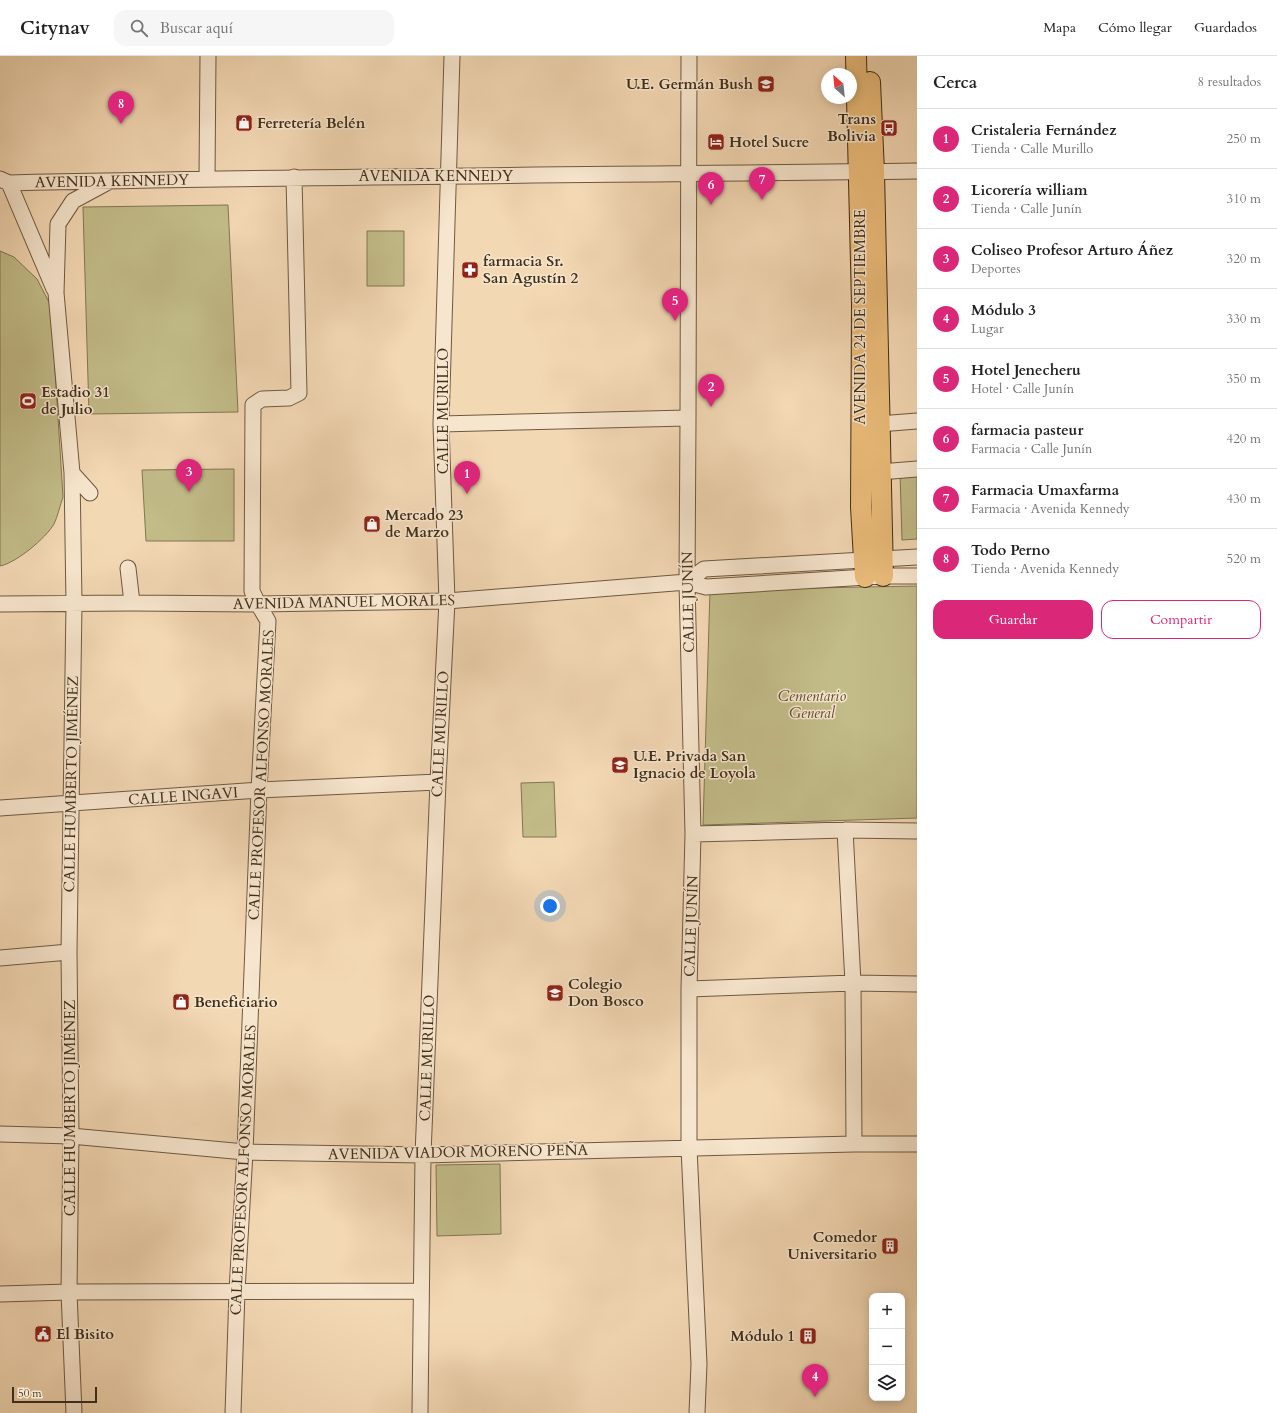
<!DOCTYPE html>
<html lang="es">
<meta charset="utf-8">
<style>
:root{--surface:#fff;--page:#f6f6f6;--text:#202124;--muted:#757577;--line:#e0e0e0;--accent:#db2777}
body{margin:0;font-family:Cardo,serif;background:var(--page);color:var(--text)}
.controls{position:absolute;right:12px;bottom:12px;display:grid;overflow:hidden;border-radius:8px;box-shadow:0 2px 10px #0003}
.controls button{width:36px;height:36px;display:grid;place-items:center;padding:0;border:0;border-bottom:1px solid var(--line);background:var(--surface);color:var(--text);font:20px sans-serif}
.compass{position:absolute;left:821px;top:12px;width:36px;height:36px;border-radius:50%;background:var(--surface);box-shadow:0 2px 10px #0003;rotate:333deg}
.scale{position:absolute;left:12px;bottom:10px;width:85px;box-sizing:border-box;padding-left:4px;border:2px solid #412f1a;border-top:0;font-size:11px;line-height:14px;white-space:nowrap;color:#412f1a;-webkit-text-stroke:3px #f7e6ce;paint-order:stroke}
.you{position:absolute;left:550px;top:850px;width:14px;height:14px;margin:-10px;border:3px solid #fff;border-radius:50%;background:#1a73e8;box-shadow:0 0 0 6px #1a73e833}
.badge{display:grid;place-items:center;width:26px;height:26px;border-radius:50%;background:var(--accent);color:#fff;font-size:13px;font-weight:700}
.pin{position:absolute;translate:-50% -33px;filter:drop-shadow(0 1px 2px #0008)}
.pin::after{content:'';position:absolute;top:21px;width:14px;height:12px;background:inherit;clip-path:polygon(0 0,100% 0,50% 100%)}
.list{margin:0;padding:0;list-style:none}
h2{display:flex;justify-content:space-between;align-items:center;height:52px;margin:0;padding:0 16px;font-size:17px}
h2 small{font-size:13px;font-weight:400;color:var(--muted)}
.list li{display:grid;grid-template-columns:26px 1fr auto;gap:12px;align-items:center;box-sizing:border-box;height:60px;padding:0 16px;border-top:1px solid var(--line)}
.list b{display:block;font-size:15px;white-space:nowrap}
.list p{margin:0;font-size:13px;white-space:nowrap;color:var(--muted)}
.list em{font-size:13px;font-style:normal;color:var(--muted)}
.actions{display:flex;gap:8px;padding:12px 16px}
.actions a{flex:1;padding:9px 0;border:1px solid var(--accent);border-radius:12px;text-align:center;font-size:14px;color:var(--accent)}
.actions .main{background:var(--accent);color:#fff}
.icon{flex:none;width:22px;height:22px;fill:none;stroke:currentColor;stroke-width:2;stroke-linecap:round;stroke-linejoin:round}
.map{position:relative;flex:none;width:917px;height:1357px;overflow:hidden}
header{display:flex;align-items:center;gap:24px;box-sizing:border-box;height:56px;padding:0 20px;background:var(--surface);border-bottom:1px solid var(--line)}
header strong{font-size:19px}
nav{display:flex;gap:22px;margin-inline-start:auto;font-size:14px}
.search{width:280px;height:36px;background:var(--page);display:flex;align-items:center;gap:10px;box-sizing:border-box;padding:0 14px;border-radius:12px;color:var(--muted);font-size:15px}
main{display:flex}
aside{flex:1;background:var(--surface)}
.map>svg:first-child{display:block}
</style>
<header>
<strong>Citynav</strong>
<div class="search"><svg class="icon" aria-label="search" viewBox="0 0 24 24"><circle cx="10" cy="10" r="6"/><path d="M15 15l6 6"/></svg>Buscar aquí</div>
<nav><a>Mapa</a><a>Cómo llegar</a><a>Guardados</a></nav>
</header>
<main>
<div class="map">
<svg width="917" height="1357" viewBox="0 0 917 1357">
<rect width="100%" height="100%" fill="#f3d8b4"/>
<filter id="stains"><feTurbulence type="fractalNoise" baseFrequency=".005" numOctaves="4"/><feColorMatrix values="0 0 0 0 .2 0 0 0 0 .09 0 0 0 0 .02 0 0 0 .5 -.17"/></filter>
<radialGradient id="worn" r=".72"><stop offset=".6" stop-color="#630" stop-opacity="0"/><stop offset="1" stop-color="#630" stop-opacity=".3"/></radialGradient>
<path fill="#c2bc89" stroke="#827652" d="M 228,149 L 238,356 L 89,358 L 83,151 Z
M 367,175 L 404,175 L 404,230 L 367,230 Z
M 0,195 L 14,201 L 37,223 L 51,250 L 63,441 C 60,449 58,460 54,468 C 46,482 16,507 0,510 Z
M 234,413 L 234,485 L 146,485 L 142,414 Z
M 917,415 L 917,483 L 902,484 L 900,416 Z
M 917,530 L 917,762 L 703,769 L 710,534 Z
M 554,726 L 556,781 L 523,781 L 521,727 Z
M 500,1108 L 501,1178 L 437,1180 L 436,1109 Z"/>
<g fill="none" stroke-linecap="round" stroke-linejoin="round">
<defs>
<path id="minor" d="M 689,0 L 688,362 L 687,526 L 693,778 L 689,933 L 689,1092 L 699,1308 L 697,1357
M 207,122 L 208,0
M 0,123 L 9,127 C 311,120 614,119 917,115
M 9,127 L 54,233
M 441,368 L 688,362
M 879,368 L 917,365
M 880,416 L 917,413
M 72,417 L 90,437
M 128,512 L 132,547
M 687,526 L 704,513 L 917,501
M 0,548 L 132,547 L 258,548 L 447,545 L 687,526 L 706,531 L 883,520 L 917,520
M 0,752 L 259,734 L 438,726
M 845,774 L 853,927 L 854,1088
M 693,778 L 845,774 L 917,775
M 0,902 L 69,896
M 689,933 L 853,927 L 917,928
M 0,1078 L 71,1080 L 245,1096 L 423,1099 L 854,1088 L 917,1088
M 0,1238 L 69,1236 L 421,1235
M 74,1357 L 69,1236 L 71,1080 L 69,896 L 74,547 L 72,417 L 56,237 L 58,168 L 73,145 L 110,125
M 233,1357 L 237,1235 L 245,1096 L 259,734 L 268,565 L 258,548 L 252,535 L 253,349 L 262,343 L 289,342 L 299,337 L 294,121
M 420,1357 L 423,1099 L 438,726 L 447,545 L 441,368 L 452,0"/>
<path id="major" d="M 856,0 L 862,249 L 861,451 L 865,521
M 870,26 L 874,116 L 883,520"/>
</defs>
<use href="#minor" stroke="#6e5940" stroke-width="17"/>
<use href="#major" stroke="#412f1a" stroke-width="22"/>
<use href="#minor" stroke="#f7e6ce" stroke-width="15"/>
<use href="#major" stroke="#eabc7a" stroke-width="20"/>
</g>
<defs>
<symbol id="school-square" viewBox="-11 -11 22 22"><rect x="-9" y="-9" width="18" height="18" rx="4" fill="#8f2418" stroke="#f7e6ce"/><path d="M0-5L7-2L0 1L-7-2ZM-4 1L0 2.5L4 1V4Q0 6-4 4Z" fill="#fff"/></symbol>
<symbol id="shop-square" viewBox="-11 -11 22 22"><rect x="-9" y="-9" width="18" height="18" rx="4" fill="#8f2418" stroke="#f7e6ce"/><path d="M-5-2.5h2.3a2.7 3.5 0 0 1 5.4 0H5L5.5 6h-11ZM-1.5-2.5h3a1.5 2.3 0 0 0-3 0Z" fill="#fff"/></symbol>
<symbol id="bus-square" viewBox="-11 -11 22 22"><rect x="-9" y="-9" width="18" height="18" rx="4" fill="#8f2418" stroke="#f7e6ce"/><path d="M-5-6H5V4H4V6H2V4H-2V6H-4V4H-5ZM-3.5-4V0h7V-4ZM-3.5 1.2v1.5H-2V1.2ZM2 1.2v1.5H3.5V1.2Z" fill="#fff"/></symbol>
<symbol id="hotel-square" viewBox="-11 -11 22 22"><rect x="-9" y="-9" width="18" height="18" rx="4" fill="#8f2418" stroke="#f7e6ce"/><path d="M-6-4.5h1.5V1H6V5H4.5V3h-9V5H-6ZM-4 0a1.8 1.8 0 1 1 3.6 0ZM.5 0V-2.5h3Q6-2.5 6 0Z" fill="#fff"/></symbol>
<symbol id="pharmacy-square" viewBox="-11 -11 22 22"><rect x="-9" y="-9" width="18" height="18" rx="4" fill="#8f2418" stroke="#f7e6ce"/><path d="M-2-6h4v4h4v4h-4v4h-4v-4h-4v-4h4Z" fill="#fff"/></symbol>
<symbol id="stadium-square" viewBox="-11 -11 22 22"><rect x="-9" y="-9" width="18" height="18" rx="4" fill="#8f2418" stroke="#f7e6ce"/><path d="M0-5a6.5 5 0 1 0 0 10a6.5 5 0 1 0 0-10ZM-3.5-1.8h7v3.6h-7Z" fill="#fff"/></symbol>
<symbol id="building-square" viewBox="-11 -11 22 22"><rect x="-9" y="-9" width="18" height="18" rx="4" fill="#8f2418" stroke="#f7e6ce"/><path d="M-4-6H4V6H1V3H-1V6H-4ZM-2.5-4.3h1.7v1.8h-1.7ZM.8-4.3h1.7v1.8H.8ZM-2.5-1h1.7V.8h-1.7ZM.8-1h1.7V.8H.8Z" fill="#fff"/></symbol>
<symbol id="civic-square" viewBox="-11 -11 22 22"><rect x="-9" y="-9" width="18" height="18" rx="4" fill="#8f2418" stroke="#f7e6ce"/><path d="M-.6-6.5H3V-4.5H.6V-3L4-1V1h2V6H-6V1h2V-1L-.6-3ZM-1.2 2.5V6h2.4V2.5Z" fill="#fff"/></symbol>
</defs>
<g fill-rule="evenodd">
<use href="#school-square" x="756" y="18" width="20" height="20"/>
<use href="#shop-square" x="234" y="57" width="20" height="20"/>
<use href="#bus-square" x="879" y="62" width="20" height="20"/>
<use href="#hotel-square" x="706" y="76" width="20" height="20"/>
<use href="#pharmacy-square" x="460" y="204" width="20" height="20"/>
<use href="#stadium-square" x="18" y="335" width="20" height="20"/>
<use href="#shop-square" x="362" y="458" width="20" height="20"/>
<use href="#school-square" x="610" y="699" width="20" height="20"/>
<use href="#school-square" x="545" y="927" width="20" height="20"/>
<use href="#shop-square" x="171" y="936" width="20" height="20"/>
<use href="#building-square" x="880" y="1180" width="20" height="20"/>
<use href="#civic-square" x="33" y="1268" width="20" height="20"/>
<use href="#building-square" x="798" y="1270" width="20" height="20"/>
</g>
<g text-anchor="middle" stroke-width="3" stroke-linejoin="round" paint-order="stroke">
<g font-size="15" font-weight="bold" fill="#412f1a" stroke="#f7e6ce" text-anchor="start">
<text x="753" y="33" text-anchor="end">U.E. Germán Bush</text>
<text x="876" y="68" text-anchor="end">Trans<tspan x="876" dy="17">Bolivia</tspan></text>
<text x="257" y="72">Ferretería Belén</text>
<text x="729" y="91">Hotel Sucre</text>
<text x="483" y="210">farmacia Sr.<tspan x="483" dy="17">San Agustín 2</tspan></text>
<text x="41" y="341">Estadio 31<tspan x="41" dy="17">de Julio</tspan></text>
<text x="385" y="464">Mercado 23<tspan x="385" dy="17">de Marzo</tspan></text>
<text x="633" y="705">U.E. Privada San<tspan x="633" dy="17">Ignacio de Loyola</tspan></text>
<text x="568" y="933">Colegio<tspan x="568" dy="17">Don Bosco</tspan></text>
<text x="194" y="951">Beneficiario</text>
<text x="877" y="1186" text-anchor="end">Comedor<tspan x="877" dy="17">Universitario</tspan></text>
<text x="56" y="1283">El Bisito</text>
<text x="795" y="1285" text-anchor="end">Módulo 1</text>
</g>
<g font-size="15" fill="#412f1a" stroke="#f7e6ce">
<text x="436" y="125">AVENIDA KENNEDY</text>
<text transform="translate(112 125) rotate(-1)" y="5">AVENIDA KENNEDY</text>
<text transform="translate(860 261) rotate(-90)" y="5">AVENIDA 24 DE SEPTIEMBRE</text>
<text transform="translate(443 355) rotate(-90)" y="5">CALLE MURILLO</text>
<text transform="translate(344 546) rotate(-1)" y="5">AVENIDA MANUEL MORALES</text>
<text transform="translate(688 546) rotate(-91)" y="5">CALLE JUNÍN</text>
<text transform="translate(440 678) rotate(-87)" y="5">CALLE MURILLO</text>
<text transform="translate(261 719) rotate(-87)" y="5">CALLE PROFESOR ALFONSO MORALES</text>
<text transform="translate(71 728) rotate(-89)" y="5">CALLE HUMBERTO JIMÉNEZ</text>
<text transform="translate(183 740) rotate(-4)" y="5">CALLE INGAVI</text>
<text transform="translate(691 870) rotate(-88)" y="5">CALLE JUNÍN</text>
<text transform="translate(427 1002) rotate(-88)" y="5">CALLE MURILLO</text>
<text transform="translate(70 1052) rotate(-90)" y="5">CALLE HUMBERTO JIMÉNEZ</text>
<text transform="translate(458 1096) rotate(-1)" y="5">AVENIDA VIADOR MORENO PEÑA</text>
<text transform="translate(243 1114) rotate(-87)" y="5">CALLE PROFESOR ALFONSO MORALES</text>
</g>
<g font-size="15" font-style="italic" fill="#5b4b30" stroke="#f7e6ce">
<text x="812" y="645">Cementario<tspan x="812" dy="17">General</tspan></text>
</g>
</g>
<rect width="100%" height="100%" filter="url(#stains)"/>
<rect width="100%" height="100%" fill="url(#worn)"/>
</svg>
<div class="controls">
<button>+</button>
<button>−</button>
<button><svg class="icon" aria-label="layers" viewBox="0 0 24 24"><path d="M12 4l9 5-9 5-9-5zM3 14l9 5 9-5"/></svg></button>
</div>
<svg class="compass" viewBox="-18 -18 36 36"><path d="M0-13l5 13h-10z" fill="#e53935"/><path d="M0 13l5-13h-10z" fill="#757577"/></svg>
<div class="scale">50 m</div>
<div class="you"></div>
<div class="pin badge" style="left:467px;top:438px">1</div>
<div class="pin badge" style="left:711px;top:351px">2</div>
<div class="pin badge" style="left:189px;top:436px">3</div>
<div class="pin badge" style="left:815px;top:1341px">4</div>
<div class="pin badge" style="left:675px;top:265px">5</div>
<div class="pin badge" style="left:711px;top:149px">6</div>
<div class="pin badge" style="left:762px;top:144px">7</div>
<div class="pin badge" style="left:121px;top:68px">8</div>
</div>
<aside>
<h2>Cerca<small>8 resultados</small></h2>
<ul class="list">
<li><span class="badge">1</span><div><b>Cristaleria Fernández</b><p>Tienda · Calle Murillo</p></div><em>250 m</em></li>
<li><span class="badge">2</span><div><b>Licorería william</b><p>Tienda · Calle Junín</p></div><em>310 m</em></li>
<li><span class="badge">3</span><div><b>Coliseo Profesor Arturo Áñez</b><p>Deportes</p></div><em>320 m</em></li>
<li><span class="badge">4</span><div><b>Módulo 3</b><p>Lugar</p></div><em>330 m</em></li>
<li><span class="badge">5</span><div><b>Hotel Jenecheru</b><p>Hotel · Calle Junín</p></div><em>350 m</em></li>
<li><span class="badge">6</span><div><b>farmacia pasteur</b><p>Farmacia · Calle Junín</p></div><em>420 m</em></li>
<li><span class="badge">7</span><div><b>Farmacia Umaxfarma</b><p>Farmacia · Avenida Kennedy</p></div><em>430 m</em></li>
<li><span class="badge">8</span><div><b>Todo Perno</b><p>Tienda · Avenida Kennedy</p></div><em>520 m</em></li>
</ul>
<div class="actions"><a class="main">Guardar</a><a>Compartir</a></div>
</aside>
</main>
